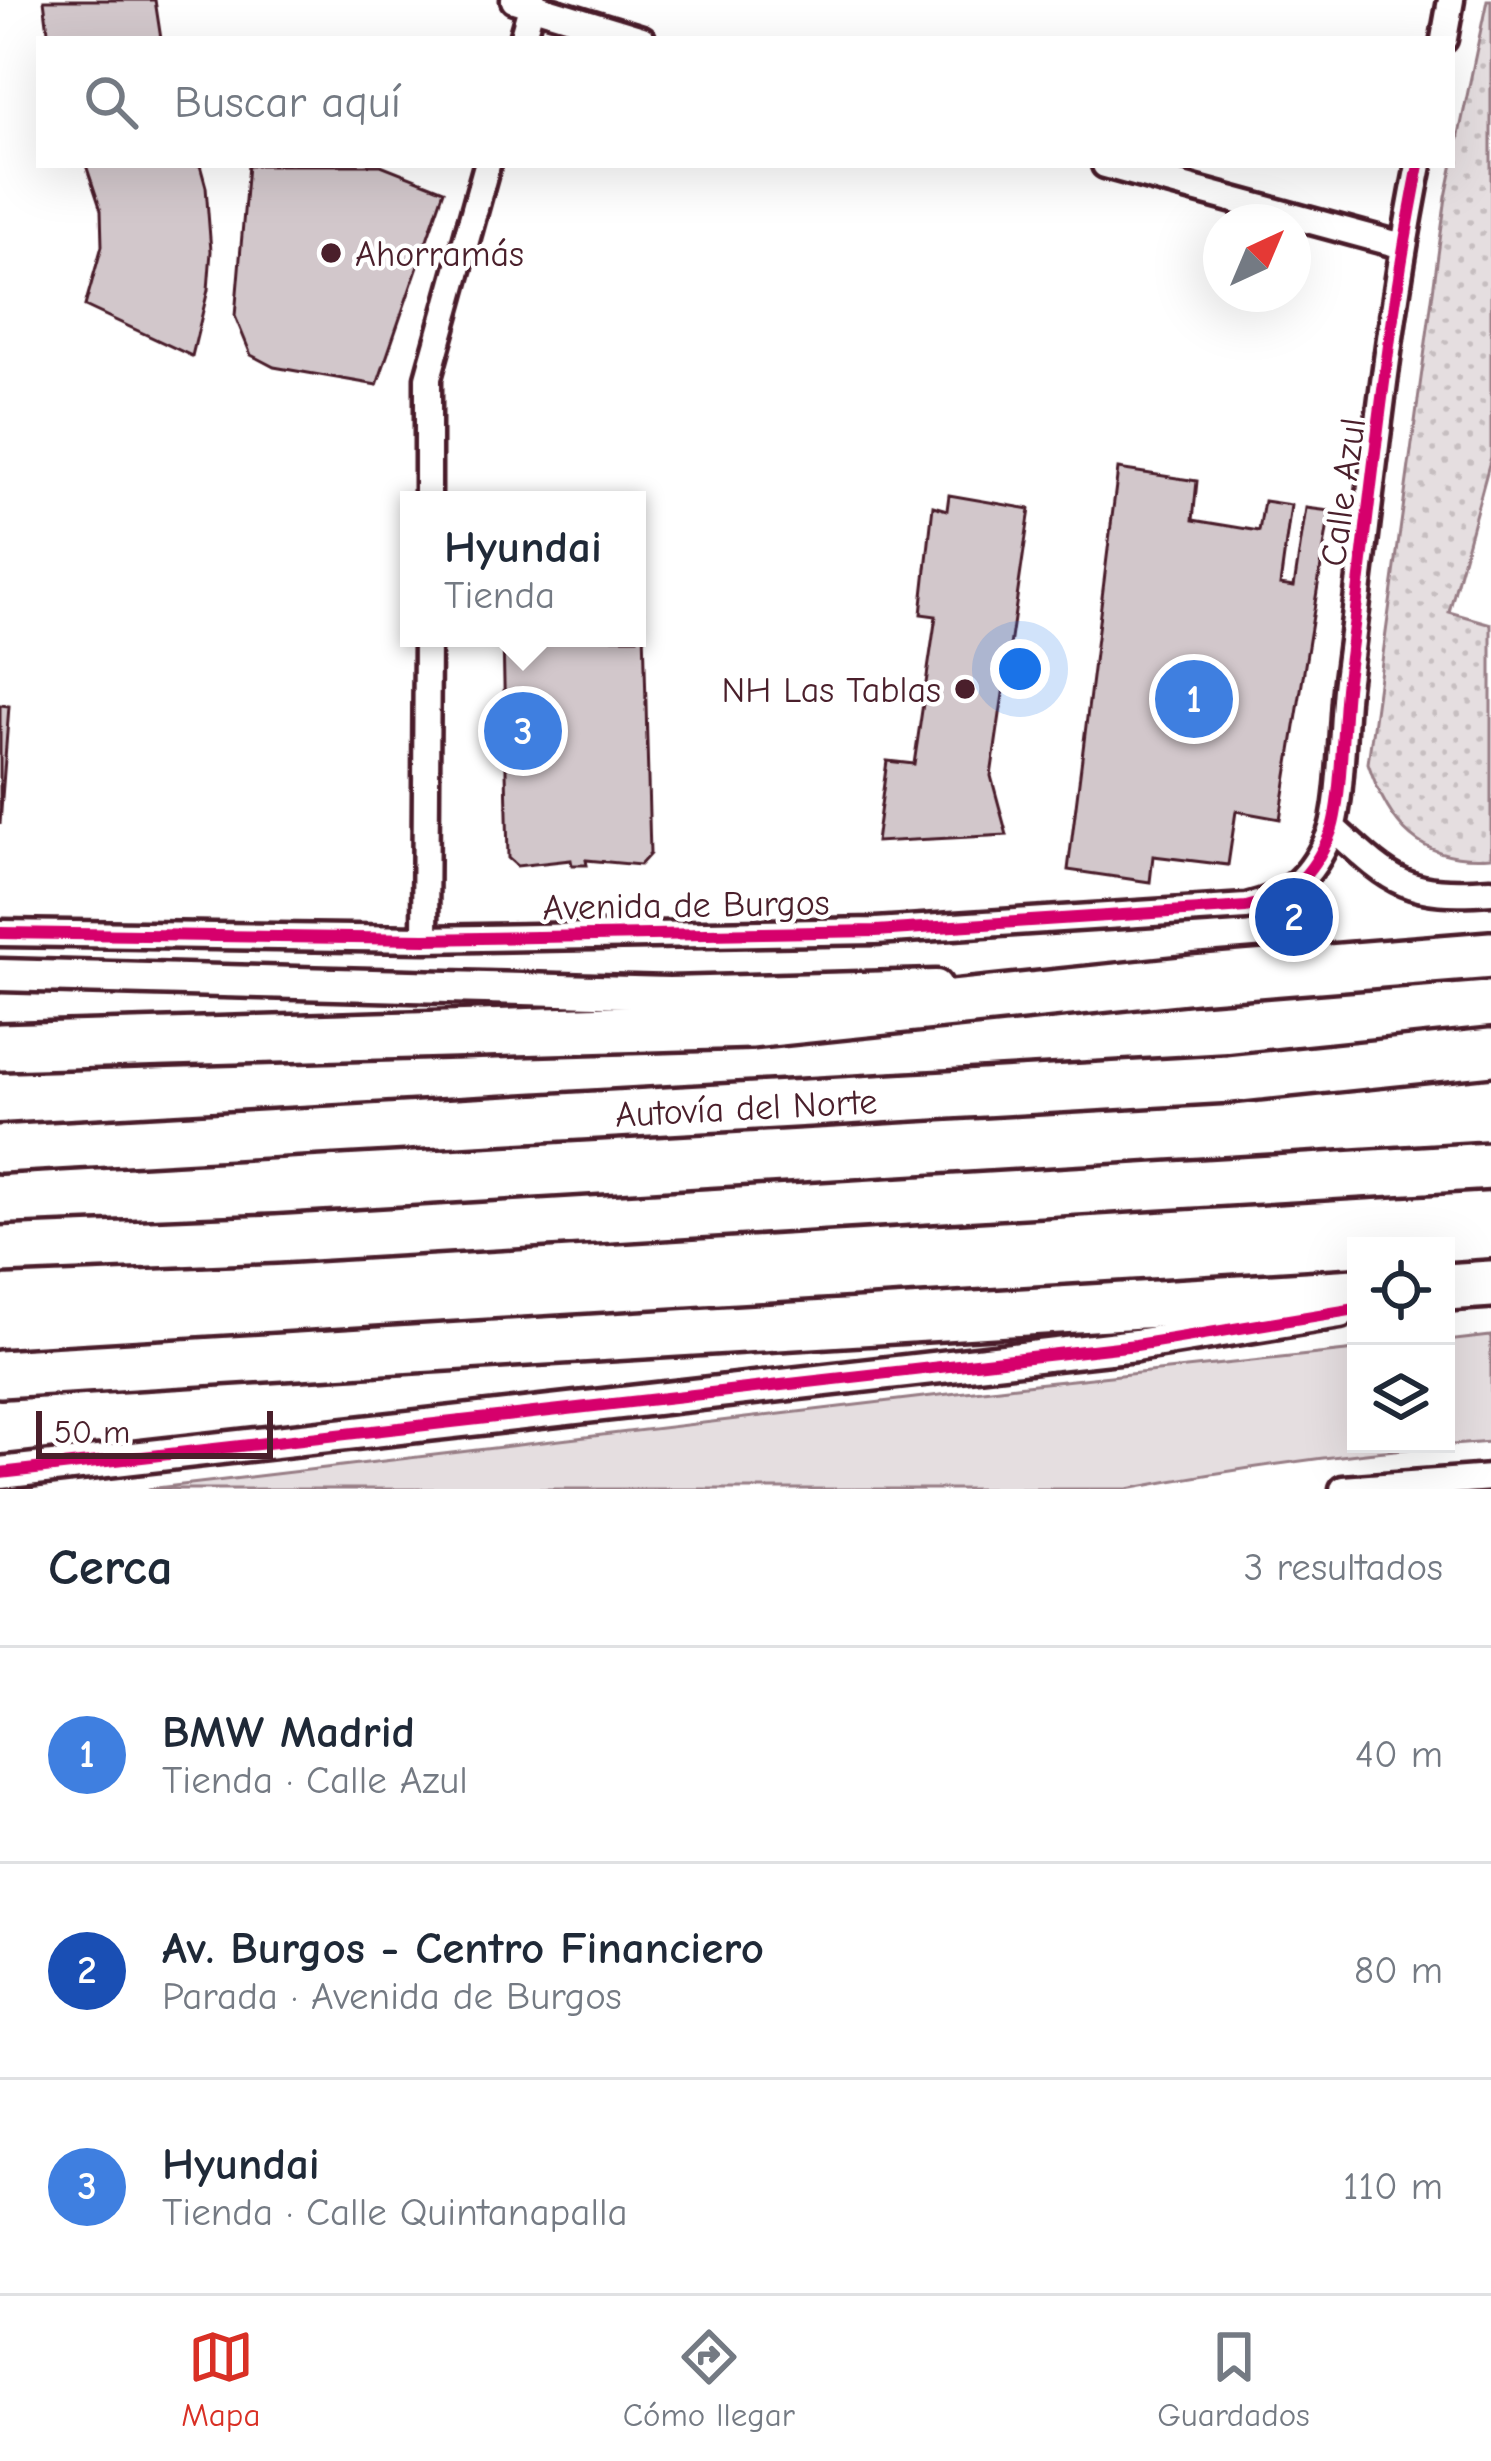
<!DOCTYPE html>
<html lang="es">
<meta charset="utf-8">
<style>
:root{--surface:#fff;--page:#f2f2f3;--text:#1f2937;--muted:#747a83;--line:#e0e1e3;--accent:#d93025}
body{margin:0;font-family:"Comic Neue",sans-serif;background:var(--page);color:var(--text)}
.controls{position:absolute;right:36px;bottom:36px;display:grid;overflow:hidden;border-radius:0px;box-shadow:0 12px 48px #0002}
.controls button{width:108px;height:108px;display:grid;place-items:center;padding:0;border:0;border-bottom:3px solid var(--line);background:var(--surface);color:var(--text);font:60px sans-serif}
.compass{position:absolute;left:1203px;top:204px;width:108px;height:108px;border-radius:50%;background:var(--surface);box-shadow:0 12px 48px #0002;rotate:44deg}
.scale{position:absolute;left:36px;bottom:30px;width:237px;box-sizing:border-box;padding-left:12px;border:6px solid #4a1f2b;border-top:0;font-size:33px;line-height:42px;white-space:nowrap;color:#4a1f2b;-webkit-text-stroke:9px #fff;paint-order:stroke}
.you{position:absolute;left:1020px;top:669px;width:42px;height:42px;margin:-30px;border:9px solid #fff;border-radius:50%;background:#1a73e8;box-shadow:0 0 0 18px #1a73e833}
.badge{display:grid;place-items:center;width:78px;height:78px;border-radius:50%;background:var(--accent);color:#fff;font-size:39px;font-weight:700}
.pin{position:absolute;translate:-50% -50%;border:6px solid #fff;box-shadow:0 3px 12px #0006}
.popup{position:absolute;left:400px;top:491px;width:246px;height:156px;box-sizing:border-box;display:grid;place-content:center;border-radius:0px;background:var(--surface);filter:drop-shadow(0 3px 9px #0005);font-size:39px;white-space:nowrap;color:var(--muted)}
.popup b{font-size:45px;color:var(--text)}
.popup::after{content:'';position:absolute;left:50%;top:100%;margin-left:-24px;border:24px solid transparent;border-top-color:var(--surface)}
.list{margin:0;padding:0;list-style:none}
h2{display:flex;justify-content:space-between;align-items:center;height:156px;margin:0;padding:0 48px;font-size:51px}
h2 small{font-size:39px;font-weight:400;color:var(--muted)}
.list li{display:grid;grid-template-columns:78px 1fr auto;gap:36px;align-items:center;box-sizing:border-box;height:216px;padding:0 48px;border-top:3px solid var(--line)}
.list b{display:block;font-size:45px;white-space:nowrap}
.list p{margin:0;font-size:39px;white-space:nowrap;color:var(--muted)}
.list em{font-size:39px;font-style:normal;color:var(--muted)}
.icon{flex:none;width:66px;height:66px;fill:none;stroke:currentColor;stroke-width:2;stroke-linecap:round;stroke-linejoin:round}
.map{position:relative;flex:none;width:1491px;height:1489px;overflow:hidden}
.search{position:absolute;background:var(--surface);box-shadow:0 12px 48px #0002;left:36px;right:36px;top:36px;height:132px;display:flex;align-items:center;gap:30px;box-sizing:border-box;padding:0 42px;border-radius:0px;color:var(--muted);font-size:45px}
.sheet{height:804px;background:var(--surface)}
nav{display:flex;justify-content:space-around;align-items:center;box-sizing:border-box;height:168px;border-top:3px solid var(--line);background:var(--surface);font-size:33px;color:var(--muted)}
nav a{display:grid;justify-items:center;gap:6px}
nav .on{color:var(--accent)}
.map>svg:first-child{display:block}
</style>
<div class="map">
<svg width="1491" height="1489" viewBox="0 0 1491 1489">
<defs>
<pattern id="park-dots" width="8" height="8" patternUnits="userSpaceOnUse" patternTransform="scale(3)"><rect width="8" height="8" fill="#e5dee0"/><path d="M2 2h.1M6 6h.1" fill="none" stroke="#c6bec0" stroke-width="1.8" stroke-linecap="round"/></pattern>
</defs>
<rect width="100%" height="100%" fill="#fff"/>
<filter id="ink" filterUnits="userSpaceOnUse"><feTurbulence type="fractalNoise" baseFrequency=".00833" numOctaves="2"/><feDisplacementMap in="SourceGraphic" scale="24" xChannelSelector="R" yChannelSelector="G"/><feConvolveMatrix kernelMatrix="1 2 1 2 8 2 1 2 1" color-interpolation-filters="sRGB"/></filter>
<g filter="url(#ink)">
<path fill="#e5dee0" stroke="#987e86" stroke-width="3" d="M 1491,1336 L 1491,1442 C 1370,1450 1247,1466 1127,1489 L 148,1489 L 1016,1386 L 1356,1350 L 1356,1444 L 1446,1444 L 1446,1341 Z"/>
<path fill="url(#park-dots)" stroke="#987e86" stroke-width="3" d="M 1487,0 L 1491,0 L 1491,457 L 1449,612 L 1491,624 L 1491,857 C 1420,863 1389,826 1368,763 L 1446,197 Z"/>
<path fill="#d2c7cb" stroke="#4a1f2b" stroke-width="3" d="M 44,0 L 155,0 L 161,39 L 49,39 Z
M 86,165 L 200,165 L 206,187 L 211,251 L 208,290 L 192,356 L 85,306 L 102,246 L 101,210 Z
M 248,165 L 381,165 L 444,190 L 377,385 L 274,367 L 251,355 L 235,316 Z
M 1118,469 L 1197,481 L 1193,520 L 1259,531 L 1264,501 L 1291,505 L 1280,585 L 1294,587 L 1306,508 L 1330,511 L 1280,819 L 1236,811 L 1228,865 L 1153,856 L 1150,882 L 1068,870 Z
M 949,495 L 1030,509 L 991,776 L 1007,835 L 876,842 L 887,761 L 914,764 L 936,616 L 921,614 L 933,506 L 947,510 Z
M 637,586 L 643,591 L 650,854 L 640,865 L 586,860 L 587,865 L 572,865 L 571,860 L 517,866 L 508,858 L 503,638 L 637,638 Z
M 0,705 L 9,706 L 0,824 Z"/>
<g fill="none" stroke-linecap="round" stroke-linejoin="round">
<defs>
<path id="minor" d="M 514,0 L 642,39
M 522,39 L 533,0
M 1444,39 L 1451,0
M 1105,165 L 1403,246
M 428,500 L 428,378 L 487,165
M 1333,828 C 1393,883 1406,897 1491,891
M 0,933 L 425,939 L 876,931 L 1246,907 C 1291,897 1312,876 1330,834 C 1342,805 1342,717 1347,680 C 1370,509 1385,334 1419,165
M 425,939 L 427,638
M 1343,1489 L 1491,1478"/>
<path id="tertiary" d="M 0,975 L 669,993 L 936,986
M 0,1473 L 1136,1345 L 1340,1312"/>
<path id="motorway" d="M 0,1047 L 750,1025 L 1194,979 L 1491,955
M 0,1149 L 1229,1079 L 1491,1052
M 0,1250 L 276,1239 L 1491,1166
M 1446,1287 L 1491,1284
M 0,1374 L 1356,1292"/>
</defs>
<use href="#minor" stroke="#4a1f2b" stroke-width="33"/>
<use href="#tertiary" stroke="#4a1f2b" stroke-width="39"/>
<use href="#motorway" stroke="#4a1f2b" stroke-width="54"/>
<use href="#minor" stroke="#fff" stroke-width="24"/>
<use href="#tertiary" stroke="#fff" stroke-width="30"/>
<use href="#motorway" stroke="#fff" stroke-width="45"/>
<defs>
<path id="cycleway" d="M 0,933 L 425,939 L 876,931 L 1246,907 C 1291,897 1312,876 1330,834 C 1342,805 1342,717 1347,680 C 1370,509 1385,334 1419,165
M 0,1473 L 1136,1345 L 1356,1309"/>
</defs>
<use href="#cycleway" stroke="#fff" stroke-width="20"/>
<use href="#cycleway" stroke="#d6006c" stroke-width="12"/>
</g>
</g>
<g fill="#4a1f2b" stroke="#fff" stroke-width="4.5">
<circle cx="331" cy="253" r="12"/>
<circle cx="965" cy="689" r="12"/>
</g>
<g text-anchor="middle" stroke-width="9" stroke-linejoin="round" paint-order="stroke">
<g font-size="36" fill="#4a1f2b" stroke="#fff" text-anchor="start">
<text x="355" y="266">Ahorramás</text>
<text x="941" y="702" text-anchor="end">NH Las Tablas</text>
</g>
<g font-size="36" fill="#4a1f2b" stroke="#fff">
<text transform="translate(1342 492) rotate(-82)" y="13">Calle Azul</text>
<text transform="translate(686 904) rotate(-1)" y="13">Avenida de Burgos</text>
<text transform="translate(746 1107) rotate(-3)" y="13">Autovía del Norte</text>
</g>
</g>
</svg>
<div class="controls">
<button><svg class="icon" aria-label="locate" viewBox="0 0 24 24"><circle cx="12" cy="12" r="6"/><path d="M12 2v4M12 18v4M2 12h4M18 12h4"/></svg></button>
<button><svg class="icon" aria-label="layers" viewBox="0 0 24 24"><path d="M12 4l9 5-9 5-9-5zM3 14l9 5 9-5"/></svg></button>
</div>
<svg class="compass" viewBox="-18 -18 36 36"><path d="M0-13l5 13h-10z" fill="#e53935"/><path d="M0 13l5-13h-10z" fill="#747a83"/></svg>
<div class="scale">50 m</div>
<div class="you"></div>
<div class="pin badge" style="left:1194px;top:699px;background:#3f7fe0">1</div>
<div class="pin badge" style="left:1294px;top:917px;background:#1a4fb4">2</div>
<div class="pin badge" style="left:523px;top:731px;background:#3f7fe0">3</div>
<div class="popup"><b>Hyundai</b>Tienda</div>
<div class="search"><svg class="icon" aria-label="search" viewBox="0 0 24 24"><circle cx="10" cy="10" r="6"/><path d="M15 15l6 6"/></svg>Buscar aquí</div>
</div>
<section class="sheet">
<h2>Cerca<small>3 resultados</small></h2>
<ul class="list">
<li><span class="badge" style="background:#3f7fe0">1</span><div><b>BMW Madrid</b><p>Tienda · Calle Azul</p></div><em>40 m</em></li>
<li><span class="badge" style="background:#1a4fb4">2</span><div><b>Av. Burgos - Centro Financiero</b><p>Parada · Avenida de Burgos</p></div><em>80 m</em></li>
<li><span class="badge" style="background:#3f7fe0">3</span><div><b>Hyundai</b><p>Tienda · Calle Quintanapalla</p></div><em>110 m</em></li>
</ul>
</section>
<nav>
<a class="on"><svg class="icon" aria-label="map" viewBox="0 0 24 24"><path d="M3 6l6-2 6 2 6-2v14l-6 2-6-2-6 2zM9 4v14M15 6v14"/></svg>Mapa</a>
<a><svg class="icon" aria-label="directions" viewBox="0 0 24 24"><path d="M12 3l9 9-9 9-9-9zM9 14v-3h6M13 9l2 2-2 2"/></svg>Cómo llegar</a>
<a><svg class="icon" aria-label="saved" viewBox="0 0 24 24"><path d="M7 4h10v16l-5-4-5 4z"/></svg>Guardados</a>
</nav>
